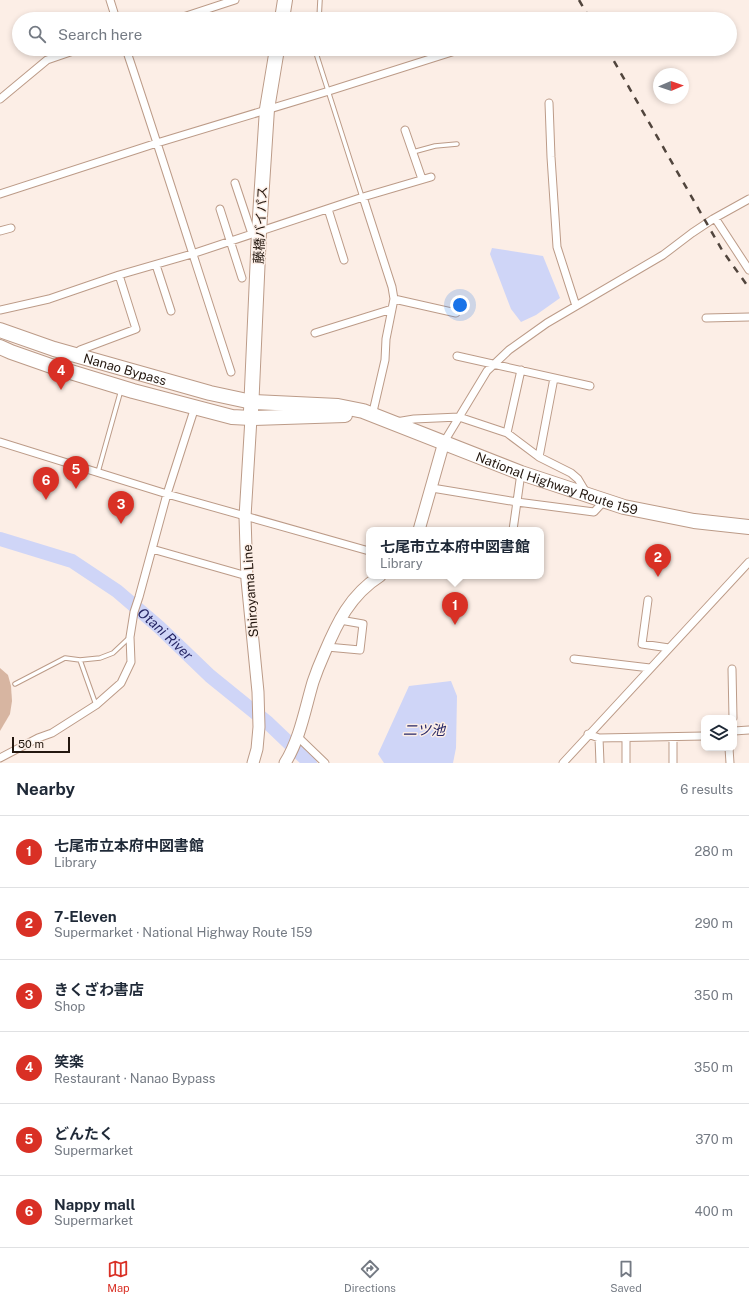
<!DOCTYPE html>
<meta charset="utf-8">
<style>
:root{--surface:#fff;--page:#f2f2f3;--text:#1f2937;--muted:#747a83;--line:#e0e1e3;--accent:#d93025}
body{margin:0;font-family:"Public Sans","Noto Sans JP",sans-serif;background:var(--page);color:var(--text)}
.controls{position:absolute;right:12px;bottom:12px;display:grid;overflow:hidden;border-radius:8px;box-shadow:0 2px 6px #0003}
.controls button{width:36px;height:36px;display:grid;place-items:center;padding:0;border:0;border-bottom:1px solid var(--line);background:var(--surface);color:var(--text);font:20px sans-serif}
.compass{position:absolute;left:653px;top:68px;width:36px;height:36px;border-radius:50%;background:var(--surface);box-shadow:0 2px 6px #0003;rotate:88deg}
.scale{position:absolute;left:12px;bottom:10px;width:58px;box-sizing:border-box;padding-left:4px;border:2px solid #23170f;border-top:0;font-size:11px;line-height:14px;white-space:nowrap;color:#23170f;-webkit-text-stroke:3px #fceee6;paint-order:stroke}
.you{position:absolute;left:460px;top:305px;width:14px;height:14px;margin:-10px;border:3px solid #fff;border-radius:50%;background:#1a73e8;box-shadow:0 0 0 6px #1a73e833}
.badge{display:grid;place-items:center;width:26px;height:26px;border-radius:50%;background:var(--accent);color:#fff;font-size:13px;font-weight:700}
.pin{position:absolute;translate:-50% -33px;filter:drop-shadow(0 1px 2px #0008)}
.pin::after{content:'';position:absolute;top:21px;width:14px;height:12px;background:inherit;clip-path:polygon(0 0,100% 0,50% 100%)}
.popup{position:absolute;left:366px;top:527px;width:178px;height:52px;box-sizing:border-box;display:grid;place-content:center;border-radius:8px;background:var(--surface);filter:drop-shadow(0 1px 3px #0005);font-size:13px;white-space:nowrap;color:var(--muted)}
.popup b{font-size:15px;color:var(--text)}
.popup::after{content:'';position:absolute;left:50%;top:100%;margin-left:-8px;border:8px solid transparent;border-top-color:var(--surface)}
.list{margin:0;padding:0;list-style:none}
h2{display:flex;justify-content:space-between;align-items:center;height:52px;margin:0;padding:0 16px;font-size:17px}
h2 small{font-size:13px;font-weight:400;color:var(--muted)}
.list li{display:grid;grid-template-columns:26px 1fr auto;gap:12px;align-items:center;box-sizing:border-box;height:72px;padding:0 16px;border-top:1px solid var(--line)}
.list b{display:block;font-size:15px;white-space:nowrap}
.list p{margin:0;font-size:13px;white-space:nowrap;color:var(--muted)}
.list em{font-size:13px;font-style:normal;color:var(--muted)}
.icon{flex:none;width:22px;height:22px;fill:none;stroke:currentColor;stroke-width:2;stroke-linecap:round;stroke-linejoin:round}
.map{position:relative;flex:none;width:749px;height:763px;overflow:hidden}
.search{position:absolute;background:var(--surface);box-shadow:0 2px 6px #0003;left:12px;right:12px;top:12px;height:44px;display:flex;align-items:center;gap:10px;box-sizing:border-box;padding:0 14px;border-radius:22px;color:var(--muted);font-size:15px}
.sheet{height:484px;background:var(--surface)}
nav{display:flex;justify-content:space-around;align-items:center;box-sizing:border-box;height:56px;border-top:1px solid var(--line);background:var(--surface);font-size:11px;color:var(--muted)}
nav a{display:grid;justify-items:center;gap:2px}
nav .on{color:var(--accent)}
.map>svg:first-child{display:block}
</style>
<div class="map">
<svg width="749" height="763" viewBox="0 0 749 763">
<rect width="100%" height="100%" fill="#fceee6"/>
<path fill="#d7b5a1" d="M 0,668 L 8,675 L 11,686 L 12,701 L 10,714 L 0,731 Z"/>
<path fill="#cfd5f7" d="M 492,248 L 543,256 L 560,298 L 536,315 L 521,322 L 511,309 L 490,254 Z
M 451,681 L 457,696 L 456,748 L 453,763 L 384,763 L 378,754 L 409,686 Z"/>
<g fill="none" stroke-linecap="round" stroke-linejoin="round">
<path stroke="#cfd5f7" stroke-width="14" id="s1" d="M 0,539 L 72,561 L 117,591 L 159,627 L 210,676 L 268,723 L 310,763"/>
<defs>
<path id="lane" d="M 319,19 L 320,0
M 316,49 L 316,53 L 362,197
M 413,152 L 435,146 L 457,144
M 98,472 L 121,390
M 80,660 L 96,705
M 15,684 L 65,658 L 80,660 L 100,658 L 113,653 L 130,637"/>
<path id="street" d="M 110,0 L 116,19
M 177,19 L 235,0
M 126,49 C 162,156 196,265 231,372
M 0,99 L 47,60 L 79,49
M 549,103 L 551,157 L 557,247 L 576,306
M 405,130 L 422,179
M 235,183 L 252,234
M 0,194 L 157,143 L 329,91 L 452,52
M 363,197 L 392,287 L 394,299 L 386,339 L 385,360 L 372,416
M 220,209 L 242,278
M 328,209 L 344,260
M 715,218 L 749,270
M 0,231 L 11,228
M 156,265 L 171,311
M 394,299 L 456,313
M 0,310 L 49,299 L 119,275 L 192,254 L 363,197 L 431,177
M 706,318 L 749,317
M 315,333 L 392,309
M 79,356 L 80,350 L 136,329 L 119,275
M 457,356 L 590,386
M 396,422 L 414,419 L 459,417 L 507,433 L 539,457 L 571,473 L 578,479 L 587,494
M 507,433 L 521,370
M 0,442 L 167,494 L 369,551
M 444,442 L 487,371 L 509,350 L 547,323 L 663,255 L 692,233 L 713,219 L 749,199
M 539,457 L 554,378
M 432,488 L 517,502 L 594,512 L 605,500
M 513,530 L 521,473
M 152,549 L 247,576
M 648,600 L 642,644 L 669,648
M 327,647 L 360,650 L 363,624 L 340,620
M 574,659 L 650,668
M 732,669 L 733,718
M 734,731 L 749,730
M 588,734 L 599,738 L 704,736
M 298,737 L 325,763
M 673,737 L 673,763
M 599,738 L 600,763
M 729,748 L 730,763
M 0,758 L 38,738 L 52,733 L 96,705 L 121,683 L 131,662 L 130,637 L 134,612 L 139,597 L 167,494 L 195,407
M 563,763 L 749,562
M 626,763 L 626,738"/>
<path id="secondary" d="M 251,418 L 245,517 L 247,580 L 258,692 L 259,727 L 257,749 L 253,763
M 419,530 L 444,442
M 285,763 C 300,739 305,709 313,682 C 316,673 320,663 324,654 C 337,623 350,595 380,576"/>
<g id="highway">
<path d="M 282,19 L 285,0"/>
<path id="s2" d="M 0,330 L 54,349 L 210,393 L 252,402 L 338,406 L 363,411 L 521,473 L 624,507 L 694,521 L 749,527"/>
<path d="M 0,347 L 11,352 L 51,366 L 133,391 L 232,417 L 251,418 L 345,415"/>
<path d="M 251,411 L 259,232 L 267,109 L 277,49"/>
</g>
</defs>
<use href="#lane" stroke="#bc9b88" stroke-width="5.5"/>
<use href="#street" stroke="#bc9b88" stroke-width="9"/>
<use href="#secondary" stroke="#bc9b88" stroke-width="13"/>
<use href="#highway" stroke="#bc9b88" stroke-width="16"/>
<use href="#lane" stroke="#fff" stroke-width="3.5"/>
<use href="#street" stroke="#fff" stroke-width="7"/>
<use href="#secondary" stroke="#fff" stroke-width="11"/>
<use href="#highway" stroke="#fff" stroke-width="14"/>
<path stroke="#51453d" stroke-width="2.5" stroke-dasharray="7 7" stroke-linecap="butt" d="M 579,0 L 590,19
M 607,49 L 722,250 L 749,288"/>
</g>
<g text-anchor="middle" stroke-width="3" stroke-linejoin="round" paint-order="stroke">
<g font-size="13" fill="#23170f" stroke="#fceee6">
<text transform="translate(260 225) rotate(-87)" y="5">藤橋バイパス</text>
<text dy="5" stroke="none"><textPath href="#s2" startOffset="131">Nanao Bypass</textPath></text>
<text dy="5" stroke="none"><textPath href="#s2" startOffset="581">National Highway Route 159</textPath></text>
<text transform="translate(250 591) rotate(-94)" y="5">Shiroyama Line</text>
</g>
<g font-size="14" font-style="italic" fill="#262665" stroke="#fceee6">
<text dy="5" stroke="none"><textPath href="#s1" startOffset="194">Otani River</textPath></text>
<text x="424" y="735">二ツ池</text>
</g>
</g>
</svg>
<div class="controls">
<button><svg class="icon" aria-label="layers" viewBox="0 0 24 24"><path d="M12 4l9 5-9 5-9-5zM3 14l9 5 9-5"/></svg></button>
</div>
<svg class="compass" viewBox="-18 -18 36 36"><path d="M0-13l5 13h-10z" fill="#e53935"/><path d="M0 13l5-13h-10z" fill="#747a83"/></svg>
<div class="scale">50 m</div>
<div class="you"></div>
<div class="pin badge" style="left:455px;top:625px">1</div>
<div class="popup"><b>七尾市立本府中図書館</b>Library</div>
<div class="pin badge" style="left:658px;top:577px">2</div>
<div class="pin badge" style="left:121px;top:524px">3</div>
<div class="pin badge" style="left:61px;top:390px">4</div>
<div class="pin badge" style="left:76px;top:489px">5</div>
<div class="pin badge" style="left:46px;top:500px">6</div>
<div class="search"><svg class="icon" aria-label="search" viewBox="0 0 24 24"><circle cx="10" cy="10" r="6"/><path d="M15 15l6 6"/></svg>Search here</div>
</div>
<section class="sheet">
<h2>Nearby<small>6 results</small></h2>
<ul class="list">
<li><span class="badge">1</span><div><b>七尾市立本府中図書館</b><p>Library</p></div><em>280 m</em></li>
<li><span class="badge">2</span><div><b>7-Eleven</b><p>Supermarket · National Highway Route 159</p></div><em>290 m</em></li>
<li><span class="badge">3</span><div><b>きくざわ書店</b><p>Shop</p></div><em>350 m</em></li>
<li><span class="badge">4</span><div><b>笑楽</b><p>Restaurant · Nanao Bypass</p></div><em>350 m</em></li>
<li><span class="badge">5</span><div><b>どんたく</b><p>Supermarket</p></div><em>370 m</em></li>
<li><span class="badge">6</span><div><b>Nappy mall</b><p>Supermarket</p></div><em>400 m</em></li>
</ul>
</section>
<nav>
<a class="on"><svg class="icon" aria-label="map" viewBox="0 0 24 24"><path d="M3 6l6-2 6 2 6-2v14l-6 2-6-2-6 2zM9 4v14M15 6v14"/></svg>Map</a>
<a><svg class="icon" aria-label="directions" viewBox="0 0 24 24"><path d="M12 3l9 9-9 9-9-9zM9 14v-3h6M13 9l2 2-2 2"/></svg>Directions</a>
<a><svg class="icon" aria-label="saved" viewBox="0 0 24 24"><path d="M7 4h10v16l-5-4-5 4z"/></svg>Saved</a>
</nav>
